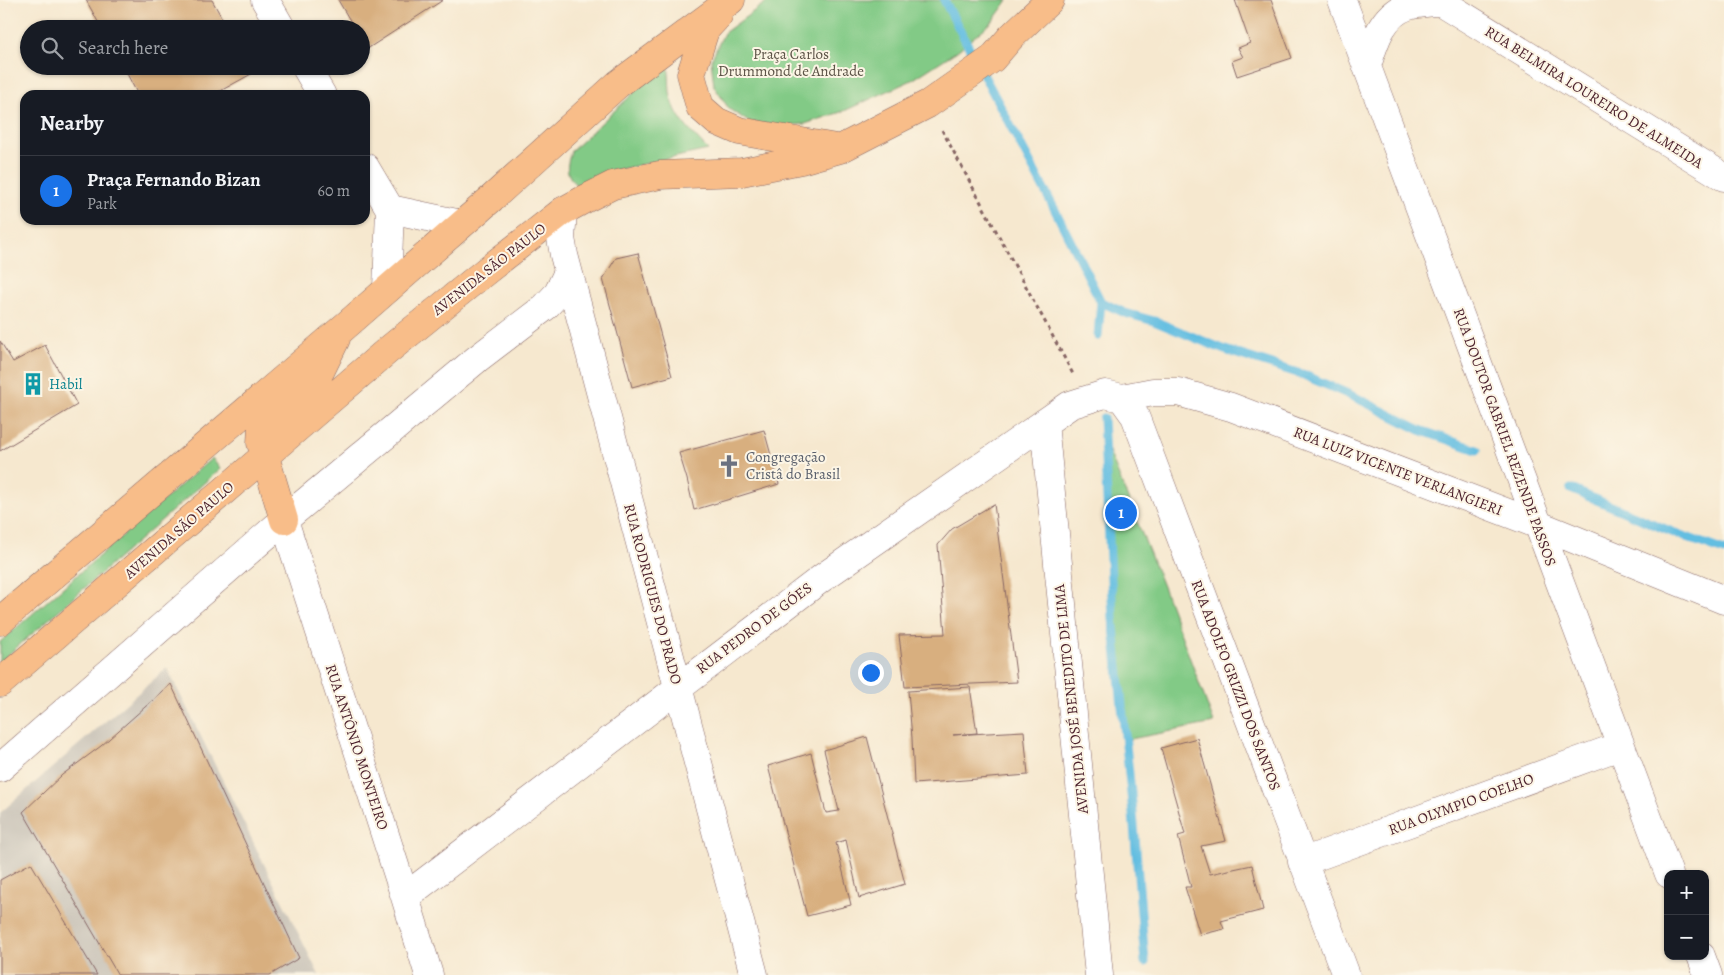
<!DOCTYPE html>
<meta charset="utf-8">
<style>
:root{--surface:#171b24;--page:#242831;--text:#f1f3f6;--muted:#9ea1a6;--line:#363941;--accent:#1a73e8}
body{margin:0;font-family:Alegreya,serif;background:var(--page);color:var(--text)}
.controls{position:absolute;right:15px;bottom:15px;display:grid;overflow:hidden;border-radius:10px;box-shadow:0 1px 4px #0004}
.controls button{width:45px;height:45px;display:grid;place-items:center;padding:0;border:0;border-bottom:1px solid var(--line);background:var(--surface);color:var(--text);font:25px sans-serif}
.you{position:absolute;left:870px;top:672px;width:18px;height:18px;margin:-12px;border:4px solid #fff;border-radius:50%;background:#1a73e8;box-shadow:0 0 0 8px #1a73e833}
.badge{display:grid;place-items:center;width:32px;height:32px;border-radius:50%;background:var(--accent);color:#fff;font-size:16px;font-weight:700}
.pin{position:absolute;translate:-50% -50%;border:2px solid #fff;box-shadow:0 1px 5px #0006}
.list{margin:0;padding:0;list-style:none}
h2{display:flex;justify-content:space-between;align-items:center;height:65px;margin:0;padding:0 20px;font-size:21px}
h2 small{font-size:16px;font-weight:400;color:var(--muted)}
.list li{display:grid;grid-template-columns:32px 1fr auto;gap:15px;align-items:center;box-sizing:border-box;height:70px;padding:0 20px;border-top:1px solid var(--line)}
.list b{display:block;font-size:19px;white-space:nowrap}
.list p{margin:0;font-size:16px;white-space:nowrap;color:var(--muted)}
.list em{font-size:16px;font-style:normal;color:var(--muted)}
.icon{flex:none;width:28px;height:28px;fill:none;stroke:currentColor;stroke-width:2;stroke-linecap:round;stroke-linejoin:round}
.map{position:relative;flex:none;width:1724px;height:975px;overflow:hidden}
.search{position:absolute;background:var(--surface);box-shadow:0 1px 4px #0004;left:20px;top:20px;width:350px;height:55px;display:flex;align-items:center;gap:12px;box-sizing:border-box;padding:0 18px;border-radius:28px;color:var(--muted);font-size:19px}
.panel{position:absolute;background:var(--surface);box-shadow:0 1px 4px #0004;left:20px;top:90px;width:350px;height:135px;border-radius:15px}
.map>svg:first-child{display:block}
</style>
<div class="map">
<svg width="1724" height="975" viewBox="0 0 1724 975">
<rect width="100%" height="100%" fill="#fcf5e5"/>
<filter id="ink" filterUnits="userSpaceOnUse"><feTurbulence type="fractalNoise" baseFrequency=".02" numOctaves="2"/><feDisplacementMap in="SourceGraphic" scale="10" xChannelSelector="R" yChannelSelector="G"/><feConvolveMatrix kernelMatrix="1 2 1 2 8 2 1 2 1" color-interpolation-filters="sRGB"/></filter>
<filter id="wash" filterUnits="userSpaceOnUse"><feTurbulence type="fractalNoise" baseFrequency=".0096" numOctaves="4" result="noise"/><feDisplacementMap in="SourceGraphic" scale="20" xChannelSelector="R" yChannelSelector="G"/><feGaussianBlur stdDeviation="1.12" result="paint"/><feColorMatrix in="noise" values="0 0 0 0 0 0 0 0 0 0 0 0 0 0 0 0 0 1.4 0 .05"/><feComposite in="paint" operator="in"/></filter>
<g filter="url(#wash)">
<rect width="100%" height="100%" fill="#f6e8cf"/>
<path fill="#c9c3b8" d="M 167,668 L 319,975 L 0,975 L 0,813 Z"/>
<path fill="#82ca86" stroke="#667458" d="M 769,0 L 1008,0 L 992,22 L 957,51 L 912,80 L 844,111 L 805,124 L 779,126 L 749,122 L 729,109 L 714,86 L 711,60 L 724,33 Z
M 667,62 C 670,72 669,82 670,92 C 674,117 692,133 708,150 L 603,173 L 585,184 L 576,185 C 564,172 567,166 571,151 Z
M 1103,436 L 1164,589 L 1214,723 L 1125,740 Z
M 212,458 L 220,469 L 0,662 L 0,642 Z"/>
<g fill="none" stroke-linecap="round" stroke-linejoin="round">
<path stroke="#63bee1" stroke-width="9" d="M 944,0 L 1054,208 L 1101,302 L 1125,313 L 1154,321 L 1225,350 L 1304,375 L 1357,398 L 1420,430 L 1477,450
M 1098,336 L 1101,302
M 1103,418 L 1113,618 L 1133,813 L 1145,962
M 1571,489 L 1672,532 L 1724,551"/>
</g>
<g id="blocks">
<path fill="#d8af7f" d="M 86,0 L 212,0 L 228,29 L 102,29 Z
M 338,0 L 443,0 L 367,49 L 361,39 L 361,29 L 355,29 Z
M 1235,0 L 1271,0 L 1292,58 L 1237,76 L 1232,61 L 1243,57 L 1238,48 L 1250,43 Z
M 123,66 L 249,66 L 253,73 L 213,95 L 138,95 Z
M 638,253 L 672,376 L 632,387 L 603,279 L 616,258 Z
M 0,341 L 13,362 L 45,345 L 77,405 L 0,451 Z
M 764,430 L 779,484 L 694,510 L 687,479 L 679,453 Z
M 994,504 L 1017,682 L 905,687 L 899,635 L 945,634 L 938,545 L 952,529 Z
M 171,684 L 299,958 L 270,975 L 118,975 L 23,812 L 62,775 L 101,746 Z
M 970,687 L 977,733 L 953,735 L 1024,731 L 1028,775 L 914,784 L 912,738 L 908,691 Z
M 867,737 L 905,884 L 859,898 L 846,840 L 836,843 L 851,905 L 807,916 L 768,766 L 811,753 L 826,813 L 839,811 L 824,750 Z
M 1197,738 L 1226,841 L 1201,846 L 1210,874 L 1252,865 L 1263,910 L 1221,921 L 1224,929 L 1200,935 L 1185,887 L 1191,887 L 1178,836 L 1185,834 L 1161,748 Z
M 31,863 L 97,975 L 0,975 L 0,880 Z"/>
</g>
</g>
<g filter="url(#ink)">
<use href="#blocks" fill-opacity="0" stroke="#866564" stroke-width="1"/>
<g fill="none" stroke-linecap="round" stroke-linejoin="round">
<defs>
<path id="minor" d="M 265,0 L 282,29
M 1342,0 L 1669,874
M 1438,0 L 1724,177
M 305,66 L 322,95
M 1367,66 C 1374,43 1382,14 1408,6 C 1418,3 1430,3 1440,1
M 365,167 L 390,209
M 563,211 L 561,238 L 564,255 L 754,975
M 387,289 L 390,209 L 461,224
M 1122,398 L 1135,416 L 1346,975
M 1044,423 L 1099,975
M 284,520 L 405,897 L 429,975
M 0,768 L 284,520 L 477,359 L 545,307 L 558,293 L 568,272
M 1302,862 L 1620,746
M 405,897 L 822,578 L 1070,405 L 1105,394 L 1122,398 L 1153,392 L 1178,392 L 1231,407 L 1539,525 L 1724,600
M 1701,956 L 1708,975"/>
<path id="major" d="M 718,16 L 705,30 L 691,74 L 700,107 L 716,121 L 739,131 L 836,148
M 284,520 L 261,443 L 262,427 L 267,418 L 319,374 L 336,339
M 0,621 L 342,329 L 491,199 L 618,84 L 731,0
M 0,683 L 387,351 L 486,271 L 563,211 L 585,199 L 613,185 L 660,175 L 742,172 L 801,160 L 840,149 L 928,104 L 992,59 L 1011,37 L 1050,0"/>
</defs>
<use href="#minor" stroke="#866564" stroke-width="29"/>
<use href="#major" stroke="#866564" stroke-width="29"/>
<path stroke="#866564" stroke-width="3" stroke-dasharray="4 4" stroke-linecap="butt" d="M 942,130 L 1073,374"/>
<use href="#minor" stroke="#fff" stroke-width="28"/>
<use href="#major" stroke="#f8bd89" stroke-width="28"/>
</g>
</g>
<defs>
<symbol id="building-bare" viewBox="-9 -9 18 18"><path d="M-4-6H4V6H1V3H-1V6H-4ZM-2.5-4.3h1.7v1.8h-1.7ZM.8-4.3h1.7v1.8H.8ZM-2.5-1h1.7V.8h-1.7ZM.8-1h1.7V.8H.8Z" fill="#0f9aa8" stroke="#fcf5e5" stroke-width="2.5" paint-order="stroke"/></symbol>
<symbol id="church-bare" viewBox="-9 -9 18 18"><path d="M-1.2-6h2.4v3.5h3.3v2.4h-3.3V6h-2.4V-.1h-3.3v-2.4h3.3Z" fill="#6b7280" stroke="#fcf5e5" stroke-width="2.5" paint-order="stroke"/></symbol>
</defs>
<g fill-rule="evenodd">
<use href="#building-bare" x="17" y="368" width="32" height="32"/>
<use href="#church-bare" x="713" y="450" width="32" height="32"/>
</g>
<g text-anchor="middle" stroke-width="4" stroke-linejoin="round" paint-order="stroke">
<g font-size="15" fill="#5b5246" stroke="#fcf5e5">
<text x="791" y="59">Praça Carlos<tspan x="791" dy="17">Drummond de Andrade</tspan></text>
</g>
<g font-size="15" fill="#4a1f2b" stroke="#fcf5e5">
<text transform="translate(1594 97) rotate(32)" y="5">RUA BELMIRA LOUREIRO DE ALMEIDA</text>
<text transform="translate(489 269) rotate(-38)" y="5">AVENIDA SÃO PAULO</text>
<text transform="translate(1505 437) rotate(70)" y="5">RUA DOUTOR GABRIEL REZENDE PASSOS</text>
<text transform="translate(1398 471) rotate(21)" y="5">RUA LUIZ VICENTE VERLANGIERI</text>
<text transform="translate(179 530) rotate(-41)" y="5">AVENIDA SÃO PAULO</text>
<text transform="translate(653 594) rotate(75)" y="5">RUA RODRIGUES DO PRADO</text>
<text transform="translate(754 628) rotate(-37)" y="5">RUA PEDRO DE GÓES</text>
<text transform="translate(1236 685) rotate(69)" y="5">RUA ADOLFO GRIZZI DOS SANTOS</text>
<text transform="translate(1071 699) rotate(-96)" y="5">AVENIDA JOSÉ BENEDITO DE LIMA</text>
<text transform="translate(357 747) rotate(72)" y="5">RUA ANTÔNIO MONTEIRO</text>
<text transform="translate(1461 804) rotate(-20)" y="5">RUA OLYMPIO COELHO</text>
</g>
<g font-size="15" fill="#0d838f" stroke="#fcf5e5" text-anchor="start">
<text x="49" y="389">Habil</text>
</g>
<g font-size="15" fill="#5b616d" stroke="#fcf5e5" text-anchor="start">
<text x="746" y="462">Congregação<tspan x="746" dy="17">Cristâ do Brasil</tspan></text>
</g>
</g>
</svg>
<div class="controls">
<button>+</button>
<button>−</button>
</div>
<div class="you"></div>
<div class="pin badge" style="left:1121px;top:513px">1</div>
<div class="search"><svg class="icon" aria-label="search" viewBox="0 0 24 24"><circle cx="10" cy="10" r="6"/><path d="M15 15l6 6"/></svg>Search here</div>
<section class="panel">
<h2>Nearby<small></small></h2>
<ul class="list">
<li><span class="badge">1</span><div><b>Praça Fernando Bizan</b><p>Park</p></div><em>60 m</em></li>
</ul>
</section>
</div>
